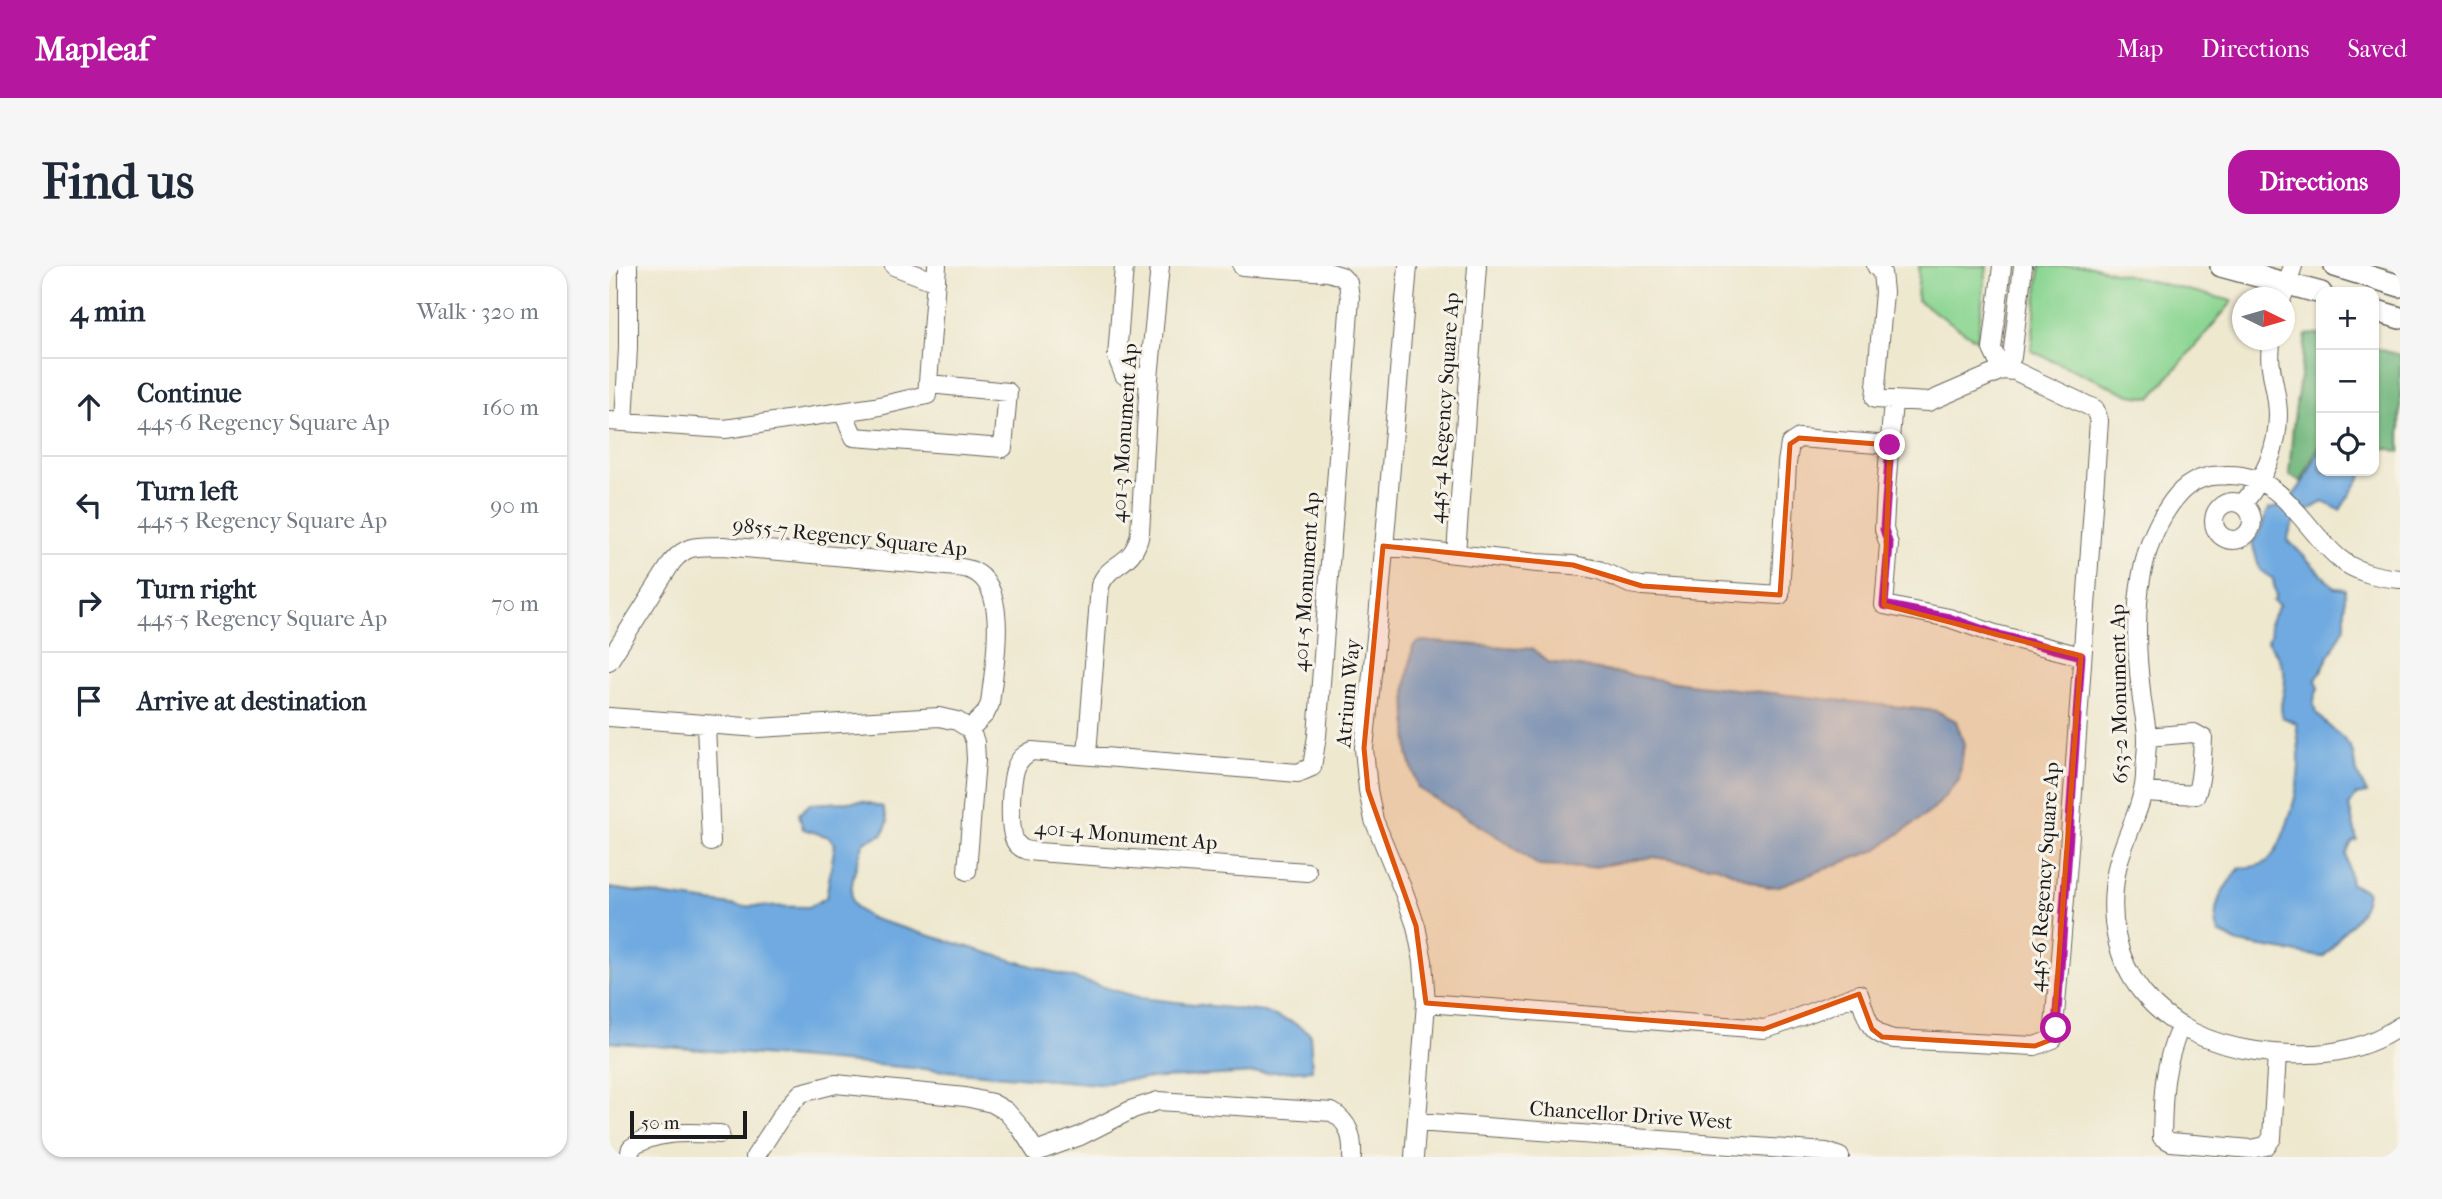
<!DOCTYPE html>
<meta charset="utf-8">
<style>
:root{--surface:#fff;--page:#f6f6f7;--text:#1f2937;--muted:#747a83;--line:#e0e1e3;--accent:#b5179e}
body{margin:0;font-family:"IM FELL French Canon",serif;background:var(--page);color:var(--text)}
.controls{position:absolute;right:21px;top:21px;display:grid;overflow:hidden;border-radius:14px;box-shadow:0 2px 5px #0004}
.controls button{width:63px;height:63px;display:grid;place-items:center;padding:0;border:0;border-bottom:2px solid var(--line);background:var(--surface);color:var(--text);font:35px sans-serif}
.compass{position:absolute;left:1623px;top:21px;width:63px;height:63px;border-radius:50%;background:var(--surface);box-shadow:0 2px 5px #0004;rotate:95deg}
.scale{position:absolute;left:21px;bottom:18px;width:117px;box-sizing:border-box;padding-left:7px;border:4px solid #1c1c1c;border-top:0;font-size:19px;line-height:24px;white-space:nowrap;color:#1c1c1c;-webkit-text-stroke:5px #f7f3e8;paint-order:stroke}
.stop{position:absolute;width:21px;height:21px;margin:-16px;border:5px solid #b5179e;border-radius:50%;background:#fff}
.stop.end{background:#b5179e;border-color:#fff;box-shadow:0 2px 7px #0008}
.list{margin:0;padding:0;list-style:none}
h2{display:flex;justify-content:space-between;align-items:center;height:91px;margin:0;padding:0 28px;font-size:30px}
h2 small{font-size:23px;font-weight:400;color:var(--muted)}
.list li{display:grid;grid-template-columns:46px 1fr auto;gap:21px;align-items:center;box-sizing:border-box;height:98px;padding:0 28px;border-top:2px solid var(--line)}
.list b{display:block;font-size:26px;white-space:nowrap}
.list p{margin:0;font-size:23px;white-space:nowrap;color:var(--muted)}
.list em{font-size:23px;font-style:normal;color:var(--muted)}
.icon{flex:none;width:38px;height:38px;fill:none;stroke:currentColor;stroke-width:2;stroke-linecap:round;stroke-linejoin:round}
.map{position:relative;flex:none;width:1791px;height:891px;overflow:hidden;border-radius:21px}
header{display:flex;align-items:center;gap:42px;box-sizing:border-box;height:98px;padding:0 35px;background:var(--accent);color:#fff}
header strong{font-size:33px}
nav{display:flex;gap:38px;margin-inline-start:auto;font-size:24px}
.intro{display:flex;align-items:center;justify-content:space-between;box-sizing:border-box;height:168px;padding:0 42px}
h1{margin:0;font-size:49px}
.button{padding:18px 32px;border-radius:21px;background:var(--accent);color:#fff;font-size:24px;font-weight:700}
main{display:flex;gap:42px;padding:0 42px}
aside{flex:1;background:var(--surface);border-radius:21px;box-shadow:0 2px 5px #0004}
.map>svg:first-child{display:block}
</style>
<header>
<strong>Mapleaf</strong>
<nav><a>Map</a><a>Directions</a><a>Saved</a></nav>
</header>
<div class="intro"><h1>Find us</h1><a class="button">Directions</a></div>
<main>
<aside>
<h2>4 min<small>Walk · 320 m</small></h2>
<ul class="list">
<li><svg class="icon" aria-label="ahead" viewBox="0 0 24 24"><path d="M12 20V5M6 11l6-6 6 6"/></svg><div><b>Continue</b><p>445-6 Regency Square Ap</p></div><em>160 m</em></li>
<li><svg class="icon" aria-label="left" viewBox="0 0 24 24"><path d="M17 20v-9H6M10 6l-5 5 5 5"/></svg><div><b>Turn left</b><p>445-5 Regency Square Ap</p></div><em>90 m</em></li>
<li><svg class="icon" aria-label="right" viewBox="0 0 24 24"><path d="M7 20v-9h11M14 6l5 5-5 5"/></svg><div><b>Turn right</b><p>445-5 Regency Square Ap</p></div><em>70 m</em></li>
<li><svg class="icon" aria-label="arrive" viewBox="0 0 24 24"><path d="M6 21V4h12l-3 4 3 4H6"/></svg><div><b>Arrive at destination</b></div></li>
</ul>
</aside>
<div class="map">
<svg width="1791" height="891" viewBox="0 0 1791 891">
<rect width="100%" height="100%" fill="#f7f3e8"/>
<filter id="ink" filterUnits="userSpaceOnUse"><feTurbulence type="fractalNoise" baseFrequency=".0143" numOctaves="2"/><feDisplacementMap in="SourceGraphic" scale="14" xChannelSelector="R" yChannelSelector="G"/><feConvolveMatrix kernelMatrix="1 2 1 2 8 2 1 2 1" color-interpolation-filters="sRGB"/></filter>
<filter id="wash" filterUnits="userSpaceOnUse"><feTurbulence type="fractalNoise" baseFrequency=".00686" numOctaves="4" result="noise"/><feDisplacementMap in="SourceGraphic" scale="28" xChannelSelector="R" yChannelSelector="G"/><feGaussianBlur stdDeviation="1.57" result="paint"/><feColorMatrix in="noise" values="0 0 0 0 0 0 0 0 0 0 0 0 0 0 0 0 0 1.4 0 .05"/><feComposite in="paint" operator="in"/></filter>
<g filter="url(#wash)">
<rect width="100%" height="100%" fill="#eee8cf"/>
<path fill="#8bd592" stroke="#547857" stroke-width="2" d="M 1310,0 L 1378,0 L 1368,74 L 1308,34 Z
M 1431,0 L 1481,0 L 1624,35 L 1542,132 L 1521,129 L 1422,85 Z"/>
<path fill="#70b67c" stroke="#46694c" stroke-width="2" d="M 1707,68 L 1712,70 L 1712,175 L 1692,216 L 1680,209 L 1684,160 L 1697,69 Z
M 1765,82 L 1791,89 L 1791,186 L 1778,182 L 1765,185 Z"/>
<path fill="#70aae0" stroke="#46637e" stroke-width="2" d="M 1712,180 L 1712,205 L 1752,205 L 1753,209 L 1731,244 L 1714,236 C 1698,244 1680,255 1679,274 L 1726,322 L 1736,323 L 1736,361 L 1707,414 L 1710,422 C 1690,452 1734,463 1743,484 C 1745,489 1745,496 1746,501 C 1749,510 1754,519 1758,527 L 1747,529 L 1740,540 L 1748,574 L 1743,576 L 1737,588 L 1742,618 L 1758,625 C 1756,646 1745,654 1732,669 C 1725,676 1723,686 1713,691 L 1629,677 L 1610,667 C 1600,641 1614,622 1631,602 C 1639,601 1650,601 1657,596 C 1673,584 1688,531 1689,511 C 1691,494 1690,474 1687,457 L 1673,451 C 1671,437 1673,436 1675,423 C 1679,405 1669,388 1658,375 L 1662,368 L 1660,358 L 1670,339 L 1664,335 L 1667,331 L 1664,313 L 1651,304 L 1643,277 C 1653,266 1653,256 1660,243 C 1687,240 1702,201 1712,180 Z
M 812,375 L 924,383 L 939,396 L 1079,418 L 1328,445 L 1347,455 L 1355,478 L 1350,514 L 1325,543 L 1267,584 L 1170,620 L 1157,621 L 1108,600 L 1043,591 L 979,602 L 930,600 L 897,576 L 809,522 L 799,488 L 797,421 L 804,380 Z
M 253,535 L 274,541 L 279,556 L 274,568 L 255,576 C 250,589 238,624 244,637 C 247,644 256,648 261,652 L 532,732 L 655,746 L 683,756 L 701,767 L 703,804 L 517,814 L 489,818 L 0,776 L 0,622 L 130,640 L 200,641 L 217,632 L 226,578 L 220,571 L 194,563 L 190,548 L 201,538 Z"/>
</g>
<g filter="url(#ink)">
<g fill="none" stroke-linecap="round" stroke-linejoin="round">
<defs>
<path id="minor" d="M 285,0 L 327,16
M 515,0 L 508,91 L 515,109 L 540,112
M 633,0 L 719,6 L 732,10 L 739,17 L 741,32 L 708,470 L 703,501 L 689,507 L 423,485 C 415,489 411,492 407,501 C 402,515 398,567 408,578 C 414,585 421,585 429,586 L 698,606
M 799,0 L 769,353 L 755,482 L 759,524 L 765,554 L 796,629 L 807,660 L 814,695 L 817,737 L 805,891
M 1393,0 L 1383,83 L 1393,104
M 1673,32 L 1684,0
M 1393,104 L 1403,91 L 1414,0
M 1284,135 L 1277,224 L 1275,263 L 1280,279 L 1275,339 L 1340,352 L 1386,368 L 1472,390
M 234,146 L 245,171 L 394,182 L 399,126 L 321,118
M 0,155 L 116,163 L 266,141 L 318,129 L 328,0
M 15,156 L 19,82 L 19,0
M1605 255a19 19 0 1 1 38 0a19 19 0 1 1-38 0Z
M 1634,238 C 1655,211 1669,184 1669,149 C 1669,132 1664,117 1662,101 C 1660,92 1662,82 1662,74
M 774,280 L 928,297 L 964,299 L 990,304 L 1021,318 L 1033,320 L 1171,329 L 1178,197 L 1181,178 L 1190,172 L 1281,179
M 847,287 L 868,0
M 1791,313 C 1770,311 1748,307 1731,293 C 1694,263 1675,208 1619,209 C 1612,210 1605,209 1598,211 C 1577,216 1566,230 1555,248 C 1524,299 1525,367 1532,425 C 1533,441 1538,457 1538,473 C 1538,485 1536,498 1536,511 C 1534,542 1515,571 1508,602 C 1488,703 1549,772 1647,785 C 1698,792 1747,790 1791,760
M 0,395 L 63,296 C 79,277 90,281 114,280 L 337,300 C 345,301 357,301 364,305 C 402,321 384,406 381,438 L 376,448 L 361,463
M 0,451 L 150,462 L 330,451 L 348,455 L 361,463
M 97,459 L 102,576
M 478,488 L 491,320 C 500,295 525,301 531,267 L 540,112 L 551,0
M 1535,526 L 1587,529 C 1593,512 1593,490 1594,472 L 1585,467 L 1538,471
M 358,605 L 367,494 L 366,476 L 361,463
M 817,737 L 1155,763 L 1169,759 L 1250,728 C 1258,750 1258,768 1285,773 L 1426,780 L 1444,773 L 1459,597 L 1490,155 L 1486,143 L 1406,105 L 1393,104 L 1319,136 L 1266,133 L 1275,26 L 1273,7 L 1267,0
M 1571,761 C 1554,802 1554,828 1553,871 L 1562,876 L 1642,883 L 1657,880 L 1663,872 L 1668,788
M 808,856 L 1217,886 L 1231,891
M 20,891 L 22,882 C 46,863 83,867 111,868
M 146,891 L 175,846 L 192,827 L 227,818 L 356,831 L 383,837 L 397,845 L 411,861 L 427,886 L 471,870 L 524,843 L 549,835 L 723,846 C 740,856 744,871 743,891"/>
<path id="major" d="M 1612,0 L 1712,27
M 1726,0 L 1791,20
M 1765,44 L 1791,52"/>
</defs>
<use href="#minor" stroke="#66635b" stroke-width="20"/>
<use href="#major" stroke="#66635b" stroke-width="24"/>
<use href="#minor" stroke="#fff" stroke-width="18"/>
<use href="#major" stroke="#fff" stroke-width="21"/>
</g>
</g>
<g fill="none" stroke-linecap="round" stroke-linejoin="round" filter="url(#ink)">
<path stroke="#b5179e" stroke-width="9" d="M 1281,179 L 1275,263 L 1280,279 L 1275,339 L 1340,352 L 1386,368 L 1472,390 L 1447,762"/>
</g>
<path fill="#de560d" fill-opacity="0.2" stroke="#de560d" stroke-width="5" stroke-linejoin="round" d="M 1190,172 L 1281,179 L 1275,339 L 1472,390 L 1444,773 L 1426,780 L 1273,771 L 1263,763 L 1250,728 L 1155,763 L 817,737 L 807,660 L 759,524 L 755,482 L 774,280 L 964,299 L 1033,320 L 1171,329 L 1181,178 Z"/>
<g text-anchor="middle" stroke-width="6" stroke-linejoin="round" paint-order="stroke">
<g font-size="21" fill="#1c1c1c" stroke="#f7f3e8">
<text transform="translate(835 142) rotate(-86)" y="7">445-4 Regency Square Ap</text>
<text transform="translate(515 167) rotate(-86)" y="7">401-3 Monument Ap</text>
<text transform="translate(241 271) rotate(6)" y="7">9855-7 Regency Square Ap</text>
<text transform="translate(697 316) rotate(-86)" y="7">401-5 Monument Ap</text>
<text transform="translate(739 427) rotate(-85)" y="7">Atrium Way</text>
<text transform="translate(1510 428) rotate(-91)" y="7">653-2 Monument Ap</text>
<text transform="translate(517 569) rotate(5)" y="7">401-4 Monument Ap</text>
<text transform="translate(1435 611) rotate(-86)" y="7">445-6 Regency Square Ap</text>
<text transform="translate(1022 849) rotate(4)" y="7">Chancellor Drive West</text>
</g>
</g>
</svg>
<div class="controls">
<button>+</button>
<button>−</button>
<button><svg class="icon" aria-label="locate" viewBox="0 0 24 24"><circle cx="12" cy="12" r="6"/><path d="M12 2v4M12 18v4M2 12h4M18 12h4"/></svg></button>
</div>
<svg class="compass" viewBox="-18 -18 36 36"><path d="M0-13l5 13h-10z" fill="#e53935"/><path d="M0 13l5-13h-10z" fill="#747a83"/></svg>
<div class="scale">50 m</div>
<div class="stop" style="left:1447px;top:762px"></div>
<div class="stop end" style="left:1281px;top:179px"></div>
</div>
</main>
